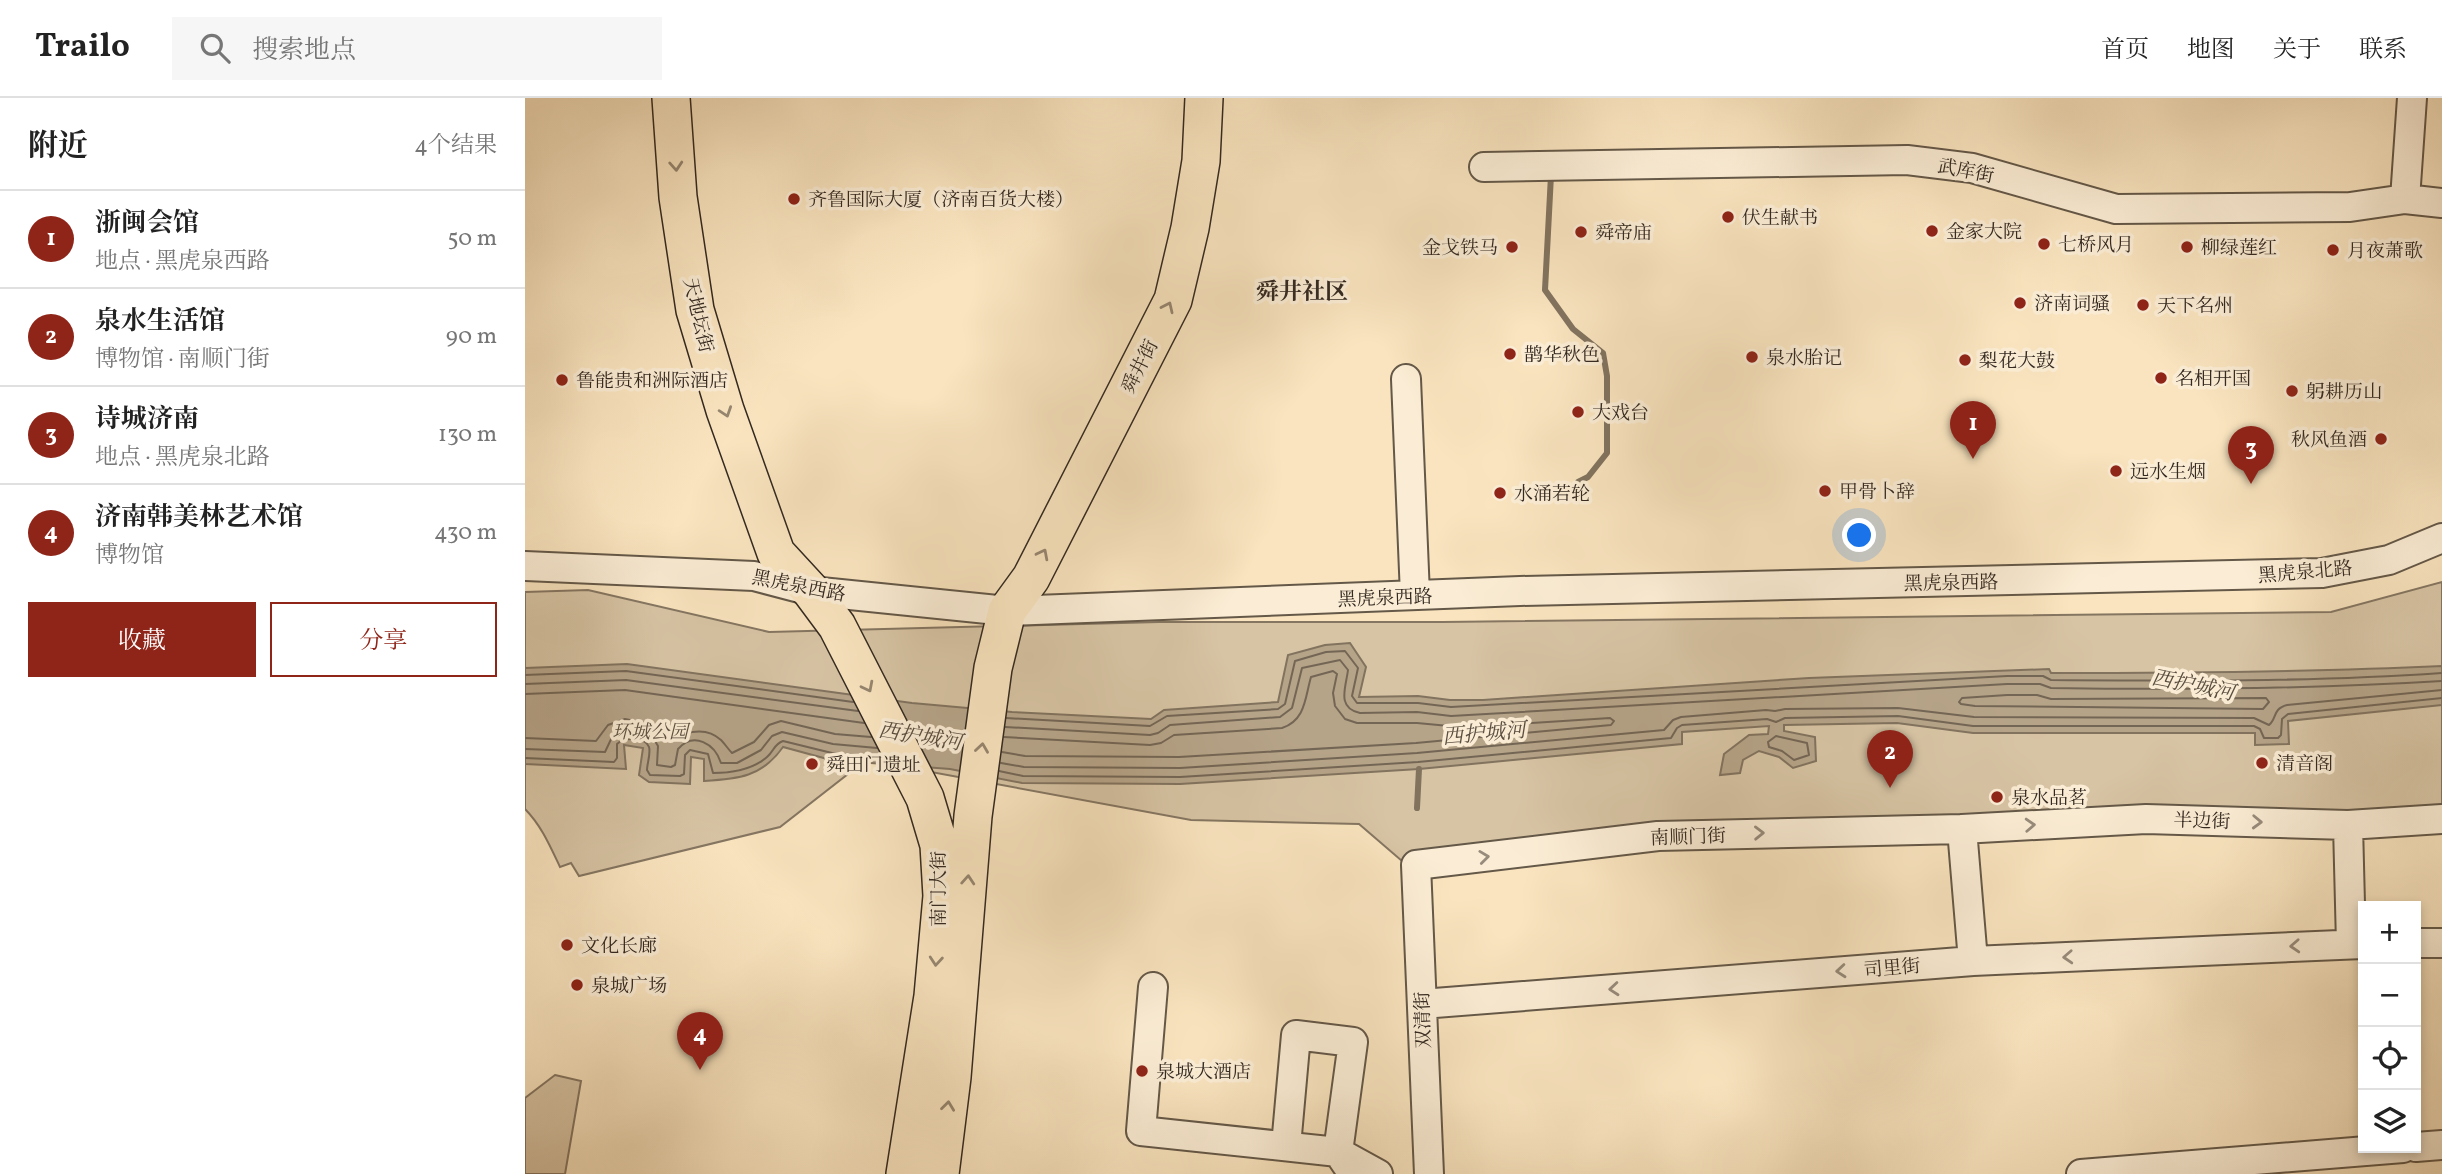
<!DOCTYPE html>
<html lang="zh">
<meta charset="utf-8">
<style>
:root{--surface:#fff;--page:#f6f6f6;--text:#222;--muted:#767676;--line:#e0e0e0;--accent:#8f2418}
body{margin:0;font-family:Vollkorn,"Noto Serif SC",serif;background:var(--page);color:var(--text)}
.controls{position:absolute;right:21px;bottom:21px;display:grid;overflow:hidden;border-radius:0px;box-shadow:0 4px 10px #0003}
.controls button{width:63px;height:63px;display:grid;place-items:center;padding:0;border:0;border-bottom:2px solid var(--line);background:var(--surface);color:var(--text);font:35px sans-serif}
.you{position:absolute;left:1335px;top:438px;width:24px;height:24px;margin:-18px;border:5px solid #fff;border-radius:50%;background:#1a73e8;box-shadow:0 0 0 10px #1a73e833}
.badge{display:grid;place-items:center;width:46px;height:46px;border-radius:50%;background:var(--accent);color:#fff;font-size:23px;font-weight:700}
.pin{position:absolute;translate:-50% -58px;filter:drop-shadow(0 2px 4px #0008)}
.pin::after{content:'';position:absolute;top:37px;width:24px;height:21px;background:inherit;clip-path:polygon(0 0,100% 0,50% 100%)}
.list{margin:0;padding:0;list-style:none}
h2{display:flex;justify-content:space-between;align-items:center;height:91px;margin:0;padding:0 28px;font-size:30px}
h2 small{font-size:23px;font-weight:400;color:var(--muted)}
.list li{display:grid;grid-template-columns:46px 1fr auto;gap:21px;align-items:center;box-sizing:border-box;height:98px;padding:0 28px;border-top:2px solid var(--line)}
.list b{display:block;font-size:26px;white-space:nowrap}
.list p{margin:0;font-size:23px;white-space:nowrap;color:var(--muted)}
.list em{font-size:23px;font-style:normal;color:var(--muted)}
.actions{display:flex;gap:14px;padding:21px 28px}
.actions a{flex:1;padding:16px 0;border:2px solid var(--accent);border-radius:0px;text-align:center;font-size:24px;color:var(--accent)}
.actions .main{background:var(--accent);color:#fff}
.icon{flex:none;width:38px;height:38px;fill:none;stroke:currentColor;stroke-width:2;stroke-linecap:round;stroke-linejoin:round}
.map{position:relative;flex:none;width:1917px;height:1076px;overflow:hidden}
header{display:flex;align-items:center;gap:42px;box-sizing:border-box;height:98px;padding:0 35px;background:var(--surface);border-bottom:2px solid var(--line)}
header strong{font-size:33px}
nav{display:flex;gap:38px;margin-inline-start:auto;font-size:24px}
.search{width:490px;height:63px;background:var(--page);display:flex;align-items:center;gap:18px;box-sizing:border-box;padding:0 24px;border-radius:0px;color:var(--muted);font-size:26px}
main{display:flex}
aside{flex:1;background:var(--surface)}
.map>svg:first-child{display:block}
</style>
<header>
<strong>Trailo</strong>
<div class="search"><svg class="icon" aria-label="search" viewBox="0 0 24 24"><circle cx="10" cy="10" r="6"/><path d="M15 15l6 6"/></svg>搜索地点</div>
<nav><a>首页</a><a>地图</a><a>关于</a><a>联系</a></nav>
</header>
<main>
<aside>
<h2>附近<small>4个结果</small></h2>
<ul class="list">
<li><span class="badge">1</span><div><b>浙闽会馆</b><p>地点 · 黑虎泉西路</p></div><em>50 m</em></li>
<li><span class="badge">2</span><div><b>泉水生活馆</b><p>博物馆 · 南顺门街</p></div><em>90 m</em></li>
<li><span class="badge">3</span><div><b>诗城济南</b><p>地点 · 黑虎泉北路</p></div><em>130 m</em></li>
<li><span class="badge">4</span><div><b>济南韩美林艺术馆</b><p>博物馆</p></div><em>430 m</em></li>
</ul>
<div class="actions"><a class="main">收藏</a><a>分享</a></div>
</aside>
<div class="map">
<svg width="1917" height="1076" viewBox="0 0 1917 1076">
<rect width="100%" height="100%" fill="#f9e4bf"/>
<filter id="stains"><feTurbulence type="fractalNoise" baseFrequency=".00286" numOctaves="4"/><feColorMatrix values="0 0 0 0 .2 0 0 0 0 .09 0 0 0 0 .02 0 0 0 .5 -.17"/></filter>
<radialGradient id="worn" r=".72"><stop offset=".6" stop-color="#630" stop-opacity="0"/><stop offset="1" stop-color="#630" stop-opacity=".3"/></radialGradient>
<path fill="#d7c4a4" stroke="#857662" stroke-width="2" d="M 1917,484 L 1917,717 L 1136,730 L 877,763 L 834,726 L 666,722 L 341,662 L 255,729 L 54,778 L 46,765 L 35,769 C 25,748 16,727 0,711 L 0,494 L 63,492 L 244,534 L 634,524 L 918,524 L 1806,514 Z
M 30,977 L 56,983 L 40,1076 L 0,1076 L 0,1000 Z"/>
<path fill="#b6a489" stroke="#82735f" stroke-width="2" d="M 825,545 L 841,569 L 834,599 L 893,598 L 925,602 L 958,602 L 1284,580 L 1524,571 L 1526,575 C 1656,575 1787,574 1917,568 L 1917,607 L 1763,623 L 1764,646 L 1730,647 L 1730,635 L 1448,635 L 1372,625 L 1259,627 L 1259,633 L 1290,639 L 1291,663 L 1268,670 L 1254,659 L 1234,653 L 1218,662 L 1215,675 L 1195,677 L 1199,656 L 1224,637 L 1243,636 L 1244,628 L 1157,634 L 1157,646 L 894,671 L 655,686 L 497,685 L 425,671 L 306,662 L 258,649 C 237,679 213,681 179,683 L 179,661 L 166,659 L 165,686 L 124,684 L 114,677 L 118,650 L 99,647 L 101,671 L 0,666 L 0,570 L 102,566 L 387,605 L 487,614 L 626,621 L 639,612 L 753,604 L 763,557 L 800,547 Z"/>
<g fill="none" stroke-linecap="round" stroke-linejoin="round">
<path stroke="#746655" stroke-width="2" d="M 0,577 L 101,573 L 328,604
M 0,586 L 101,582 L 333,613
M 0,596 L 100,592 L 339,625
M 1482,597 L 1512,597 L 1526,601 L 1741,600 L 1744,604 L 1738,611 L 1450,608 L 1436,606 L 1434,604 L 1437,600 Z
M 481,620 L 625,628 L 642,618 L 753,611 L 760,606 L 770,563 L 801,554 L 820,553 L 833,570 L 827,598 L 832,605 L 893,605 L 926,609 L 1482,578 L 1518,578 L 1526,582 C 1656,583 1787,584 1917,575
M 480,629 L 625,637 L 633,635 L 645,627 L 755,619 L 767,610 L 777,570 L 815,562 L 823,572 C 821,589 811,610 835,615 L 892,614 L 926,618 L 1482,586 L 1515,586 L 1526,590 C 1656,592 1787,591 1917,583
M 1251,638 L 1282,645 L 1284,657 L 1269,662 L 1257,653 L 1244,649 L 1243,644 Z
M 0,640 L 71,643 L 83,627 L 100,621 L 129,627 L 144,643 C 160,634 180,627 196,642 C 200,646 203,651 207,655 L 229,644 L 244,627 L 256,623 L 310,636 L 346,639
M 0,651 L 80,654 L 88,637 L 100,632 L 119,635 L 127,638 L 133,648 L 132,667 L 146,669 L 150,667 L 153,651 C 169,633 190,646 196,665 L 212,665 L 236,652 L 247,638 L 257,634 L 308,646 L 352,650
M 477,654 L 500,658 L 654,659 L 891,645 L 1086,627 L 1089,623 L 1085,620 L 959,628 L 924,628 L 892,625 L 832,625 L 820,621 L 810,608 L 808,595 L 812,576 L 808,573 L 786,579 C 780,599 781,622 757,630 L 649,637 L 636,645 L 625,647 L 479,639
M 0,660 L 89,664 L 92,660 L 92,646 C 98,640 120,638 124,649 C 126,655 122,666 122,672 L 125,677 L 155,678 L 159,676 L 160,657 L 165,652 L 183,656 L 188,675 C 207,675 227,672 242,659 C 249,653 249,646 258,643 L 307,655 L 356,659
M 476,665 L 499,669 L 655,670 L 892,655 L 1139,632 L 1148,622 L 1156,619 L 1241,612 L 1250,613 L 1260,611 L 1373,610 L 1449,619 L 1729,620 L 1744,627 C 1752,621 1747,611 1762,607 L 1917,592
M 474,673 L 498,678 L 655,679 L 893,664 L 1146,640 L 1152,630 L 1157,627 L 1242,621 L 1251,624 L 1260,620 L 1373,618 L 1448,628 L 1729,628 L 1735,631 L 1739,640 L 1753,640 L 1756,637 L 1757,621 L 1763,616 L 1917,600"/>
<path stroke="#82735f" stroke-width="6" d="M 1026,77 L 1020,192 L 1048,231 L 1078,255 L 1082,278 L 1082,355 L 1063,379 L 1053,384
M 892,710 L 894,671"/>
<defs>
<path id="minor" d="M 959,69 L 1382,62 L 1447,70 L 1591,111 L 1825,109 L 1880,101 L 1917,105
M 1880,101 L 1887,0
M 881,281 L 890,497
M 0,468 L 229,478 L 286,493 L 482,513 L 995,493 L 1797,475 L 1864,462 L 1917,440
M 1823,727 L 1826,846
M 1437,731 L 1448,863
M 1891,845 L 1917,845
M 628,889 L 616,1033 L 813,1054 L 828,1076
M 897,906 L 1448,863 L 1838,846
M 761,1048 L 771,937 L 828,944 L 813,1054 L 853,1076
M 1891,1049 L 1917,1047
M 904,1076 L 891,767 L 1133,738 L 1437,731 L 1621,721 L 1823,727 L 1917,721
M 1556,1076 L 1878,1050"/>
<path id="major" d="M 146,0 L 153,99 L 170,212 L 200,312 L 251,455 L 286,493 L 312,528 L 400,700 L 414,747 L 417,798 L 408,898 L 380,1076
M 415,1076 L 427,979 L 448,718 L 468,570 L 482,513 L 506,480 L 648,202 L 665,130 L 676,63 L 679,0"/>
</defs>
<use href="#minor" stroke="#645848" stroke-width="32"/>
<use href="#major" stroke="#332921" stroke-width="40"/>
<use href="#minor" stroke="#fbedd5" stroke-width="28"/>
<use href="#major" stroke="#f9e4bf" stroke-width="37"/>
</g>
<defs><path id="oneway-chevron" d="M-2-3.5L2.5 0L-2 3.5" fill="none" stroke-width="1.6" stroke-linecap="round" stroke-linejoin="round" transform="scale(1.75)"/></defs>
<g stroke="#968670">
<use href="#oneway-chevron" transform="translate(151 68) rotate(86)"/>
<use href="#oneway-chevron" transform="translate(643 209) rotate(-65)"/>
<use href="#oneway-chevron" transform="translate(201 314) rotate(71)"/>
<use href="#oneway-chevron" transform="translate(518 456) rotate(-63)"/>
<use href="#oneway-chevron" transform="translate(343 589) rotate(63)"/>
<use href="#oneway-chevron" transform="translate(457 650) rotate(-82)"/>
<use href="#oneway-chevron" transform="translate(443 782) rotate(-86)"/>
<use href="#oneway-chevron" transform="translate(411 863) rotate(95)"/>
<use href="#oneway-chevron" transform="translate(423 1008) rotate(-83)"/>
</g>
<g stroke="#978b7b">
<use href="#oneway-chevron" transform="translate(1732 724) rotate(2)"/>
<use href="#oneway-chevron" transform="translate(1505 727) rotate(-3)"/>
<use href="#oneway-chevron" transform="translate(1234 735) rotate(-1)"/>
<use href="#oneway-chevron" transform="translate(959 759) rotate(-7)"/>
<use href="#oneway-chevron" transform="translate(1770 848) rotate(177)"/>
<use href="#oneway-chevron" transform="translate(1543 859) rotate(177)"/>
<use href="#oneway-chevron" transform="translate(1316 873) rotate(175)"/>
<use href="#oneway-chevron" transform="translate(1089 891) rotate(175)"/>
</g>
<g fill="#8f2418" stroke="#fbedd5" stroke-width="2.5">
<circle cx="269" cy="101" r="7"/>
<circle cx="1203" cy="119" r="7"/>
<circle cx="1407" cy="133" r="7"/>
<circle cx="1056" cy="134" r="7"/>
<circle cx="1519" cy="146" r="7"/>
<circle cx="987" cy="149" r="7"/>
<circle cx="1662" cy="149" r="7"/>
<circle cx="1808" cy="152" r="7"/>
<circle cx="1495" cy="205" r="7"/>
<circle cx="1618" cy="207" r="7"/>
<circle cx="985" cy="256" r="7"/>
<circle cx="1227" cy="259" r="7"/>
<circle cx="1440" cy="262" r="7"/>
<circle cx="1636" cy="280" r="7"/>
<circle cx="37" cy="282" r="7"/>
<circle cx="1767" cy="293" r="7"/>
<circle cx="1053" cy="314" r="7"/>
<circle cx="1856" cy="341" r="7"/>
<circle cx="1591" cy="373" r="7"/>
<circle cx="1300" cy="393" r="7"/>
<circle cx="975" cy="395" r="7"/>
<circle cx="1737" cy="665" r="7"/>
<circle cx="287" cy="666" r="7"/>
<circle cx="1472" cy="699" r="7"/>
<circle cx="42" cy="847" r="7"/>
<circle cx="52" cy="887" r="7"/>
<circle cx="617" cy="973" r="7"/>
</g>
<g text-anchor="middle" stroke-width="7" stroke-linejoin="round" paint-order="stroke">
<g font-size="19" fill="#332921" stroke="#fbedd5">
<text transform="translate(1441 72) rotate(11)" y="7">武库街</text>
<text transform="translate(174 217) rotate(77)" y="7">天地坛街</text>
<text transform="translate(614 268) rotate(-63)" y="7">舜井街</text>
<text transform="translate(1780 473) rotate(-5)" y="7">黑虎泉北路</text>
<text transform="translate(1426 484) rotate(-1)" y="7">黑虎泉西路</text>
<text transform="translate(274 487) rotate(11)" y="7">黑虎泉西路</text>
<text transform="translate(860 499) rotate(-2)" y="7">黑虎泉西路</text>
<text transform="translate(1677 722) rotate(2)" y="7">半边街</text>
<text transform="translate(1163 738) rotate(-2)" y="7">南顺门街</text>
<text transform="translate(413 791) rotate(-90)" y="7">南门大街</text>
<text transform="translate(1367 869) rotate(-5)" y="7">司里街</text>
<text transform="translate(897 922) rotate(-92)" y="7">双清街</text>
</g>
<g font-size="19" fill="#332921" stroke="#fbedd5" text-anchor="start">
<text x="283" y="108">齐鲁国际大厦（济南百货大楼）</text>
<text x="1217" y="126">伏生献书</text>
<text x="1421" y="140">金家大院</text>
<text x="1070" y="141">舜帝庙</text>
<text x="1533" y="153">七桥风月</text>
<text x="973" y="156" text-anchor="end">金戈铁马</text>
<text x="1676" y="156">柳绿莲红</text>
<text x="1822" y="159">月夜萧歌</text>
<text x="1509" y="212">济南词骚</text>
<text x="1632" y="214">天下名州</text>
<text x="999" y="263">鹊华秋色</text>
<text x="1241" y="266">泉水胎记</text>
<text x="1454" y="269">梨花大鼓</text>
<text x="1650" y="287">名相开国</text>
<text x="51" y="289">鲁能贵和洲际酒店</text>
<text x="1781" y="300">躬耕历山</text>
<text x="1067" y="321">大戏台</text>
<text x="1842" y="348" text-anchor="end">秋风鱼酒</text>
<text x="1605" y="380">远水生烟</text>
<text x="1314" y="400">甲骨卜辞</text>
<text x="989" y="402">水涌若轮</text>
<text x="1751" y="672">清音阁</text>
<text x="301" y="673">舜田门遗址</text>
<text x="1486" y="706">泉水品茗</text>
<text x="56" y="854">文化长廊</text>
<text x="66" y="894">泉城广场</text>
<text x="631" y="980">泉城大酒店</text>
</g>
<g font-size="19" font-style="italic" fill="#5c5042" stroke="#fbedd5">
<text x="125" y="640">环城公园</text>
</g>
<g font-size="21" font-style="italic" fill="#5a4e40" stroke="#fbedd5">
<text transform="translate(1668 587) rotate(11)" y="7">西护城河</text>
<text transform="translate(959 635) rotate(-5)" y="7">西护城河</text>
<text transform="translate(395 638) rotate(9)" y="7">西护城河</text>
</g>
<g font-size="23" font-weight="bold" fill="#332921" stroke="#fbedd5">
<text x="777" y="201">舜井社区</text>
</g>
</g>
<rect width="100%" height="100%" filter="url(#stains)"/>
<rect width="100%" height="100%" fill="url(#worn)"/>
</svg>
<div class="controls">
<button>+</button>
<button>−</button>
<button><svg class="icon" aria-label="locate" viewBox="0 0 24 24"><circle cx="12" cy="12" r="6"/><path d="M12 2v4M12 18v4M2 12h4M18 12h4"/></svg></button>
<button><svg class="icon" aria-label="layers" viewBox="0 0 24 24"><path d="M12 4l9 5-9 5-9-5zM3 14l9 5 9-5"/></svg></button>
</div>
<div class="you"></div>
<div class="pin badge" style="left:1448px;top:361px">1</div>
<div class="pin badge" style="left:1365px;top:690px">2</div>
<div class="pin badge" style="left:1726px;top:386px">3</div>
<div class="pin badge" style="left:175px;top:972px">4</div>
</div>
</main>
